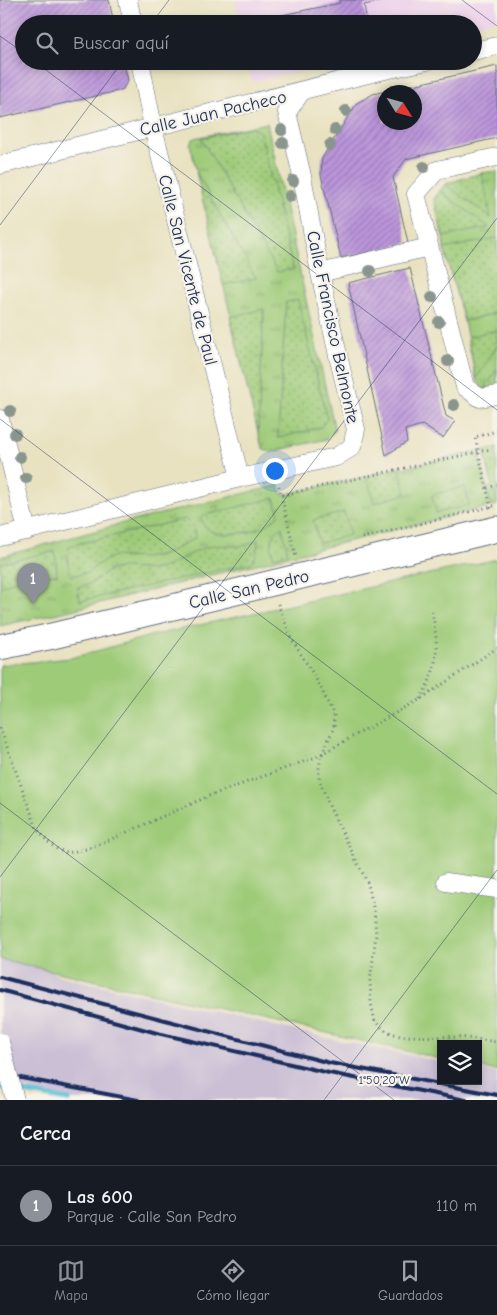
<!DOCTYPE html>
<html lang="es">
<meta charset="utf-8">
<style>
:root{--surface:#171b24;--page:#242831;--text:#f1f3f6;--muted:#9ea1a6;--line:#363941;--accent:#8c9099}
body{margin:0;font-family:"Comic Neue",sans-serif;background:var(--page);color:var(--text)}
.controls{position:absolute;right:15px;bottom:15px;display:grid;overflow:hidden;border-radius:0px;box-shadow:0 2px 8px #0003}
.controls button{width:45px;height:45px;display:grid;place-items:center;padding:0;border:0;border-bottom:1px solid var(--line);background:var(--surface);color:var(--text);font:25px sans-serif}
.compass{position:absolute;left:377px;top:85px;width:45px;height:45px;border-radius:50%;background:var(--surface);box-shadow:0 2px 8px #0003;rotate:127deg}
.you{position:absolute;left:274px;top:470px;width:18px;height:18px;margin:-12px;border:4px solid #fff;border-radius:50%;background:#1a73e8;box-shadow:0 0 0 8px #1a73e833}
.badge{display:grid;place-items:center;width:32px;height:32px;border-radius:50%;background:var(--accent);color:#fff;font-size:16px;font-weight:700}
.pin{position:absolute;translate:-50% -41px;filter:drop-shadow(0 1px 2px #0008)}
.pin::after{content:'';position:absolute;top:26px;width:18px;height:15px;background:inherit;clip-path:polygon(0 0,100% 0,50% 100%)}
.list{margin:0;padding:0;list-style:none}
h2{display:flex;justify-content:space-between;align-items:center;height:65px;margin:0;padding:0 20px;font-size:21px}
h2 small{font-size:16px;font-weight:400;color:var(--muted)}
.list li{display:grid;grid-template-columns:32px 1fr auto;gap:15px;align-items:center;box-sizing:border-box;height:80px;padding:0 20px;border-top:1px solid var(--line)}
.list b{display:block;font-size:19px;white-space:nowrap}
.list p{margin:0;font-size:16px;white-space:nowrap;color:var(--muted)}
.list em{font-size:16px;font-style:normal;color:var(--muted)}
.icon{flex:none;width:28px;height:28px;fill:none;stroke:currentColor;stroke-width:2;stroke-linecap:round;stroke-linejoin:round}
.map{position:relative;flex:none;width:497px;height:1100px;overflow:hidden}
.search{position:absolute;background:var(--surface);box-shadow:0 2px 8px #0003;left:15px;right:15px;top:15px;height:55px;display:flex;align-items:center;gap:12px;box-sizing:border-box;padding:0 18px;border-radius:28px;color:var(--muted);font-size:19px}
.sheet{height:145px;background:var(--surface)}
nav{display:flex;justify-content:space-around;align-items:center;box-sizing:border-box;height:70px;border-top:1px solid var(--line);background:var(--surface);font-size:14px;color:var(--muted)}
nav a{display:grid;justify-items:center;gap:2px}
nav .on{color:var(--accent)}
.map>svg:first-child{display:block}
</style>
<div class="map">
<svg width="497" height="1100" viewBox="0 0 497 1100">
<defs>
<pattern id="park-tufts" width="24" height="20" patternUnits="userSpaceOnUse" patternTransform="scale(1.25)"><rect width="24" height="20" fill="#9ecb78"/><path d="M3 7l-1-3M5 7V3M7 7l1-3M15 17l-1-3M17 17v-4M19 17l1-3" fill="none" stroke="#80a566"/></pattern>
<pattern id="garden-dots" width="8" height="8" patternUnits="userSpaceOnUse" patternTransform="scale(1.25)"><rect width="8" height="8" fill="#9ecb78"/><path d="M2 2h.1M6 6h.1" fill="none" stroke="#80a566" stroke-width="1.8" stroke-linecap="round"/></pattern>
<pattern id="building-hatch" width="6" height="6" patternUnits="userSpaceOnUse" patternTransform="scale(1.25)"><rect width="6" height="6" fill="#bb95da"/><path d="M-1 1l2-2M0 6l6-6M5 7l2-2" fill="none" stroke="#977ab4"/></pattern>
</defs>
<rect width="100%" height="100%" fill="#f7f3e8"/>
<filter id="ink" filterUnits="userSpaceOnUse"><feTurbulence type="fractalNoise" baseFrequency=".02" numOctaves="2"/><feDisplacementMap in="SourceGraphic" scale="10" xChannelSelector="R" yChannelSelector="G"/><feConvolveMatrix kernelMatrix="1 2 1 2 8 2 1 2 1" color-interpolation-filters="sRGB"/></filter>
<filter id="wash" filterUnits="userSpaceOnUse"><feTurbulence type="fractalNoise" baseFrequency=".0096" numOctaves="4" result="noise"/><feDisplacementMap in="SourceGraphic" scale="20" xChannelSelector="R" yChannelSelector="G"/><feGaussianBlur stdDeviation="1.12" result="paint"/><feColorMatrix in="noise" values="0 0 0 0 0 0 0 0 0 0 0 0 0 0 0 0 0 1.4 0 .05"/><feComposite in="paint" operator="in"/></filter>
<g filter="url(#wash)">
<rect width="100%" height="100%" fill="#e9e2c1"/>
<path fill="#ecd1eb" d="M 235,0 L 497,0 L 497,19 L 473,25 L 240,24 Z
M 248,61 L 344,61 L 252,82 Z"/>
<path fill="#cbbfd5" d="M 0,931 L 56,975 L 332,1039 L 441,1062 L 441,1081 L 478,1081 L 478,1069 L 497,1073 L 497,1100 L 66,1100 L 25,1088 L 0,1084 Z"/>
<path fill="#9ecb78" stroke="#5c7d6b" d="M 497,559 L 497,1071 L 478,1067 L 478,1044 L 441,1044 L 441,1059 L 0,959 L 0,665 L 71,658 L 150,636 Z"/>
<path fill="url(#park-tufts)" stroke="#5c7d6b" d="M 267,123 L 335,431 L 327,439 L 271,452 L 262,448 L 190,144 L 194,138 Z
M 497,171 L 497,387 L 484,390 L 476,379 L 464,321 L 444,249 L 443,237 L 434,199 L 445,184 L 482,173 Z
M 479,451 L 491,506 L 63,612 L 0,626 L 0,557 L 127,522 L 279,485 L 282,495 Z"/>
<path fill="url(#garden-dots)" stroke="#5c7d6b" d="M 250,127 L 260,132 L 293,269 L 277,272 L 201,138 Z
M 196,172 L 256,278 L 223,285 Z
M 482,173 L 491,218 L 445,184 Z
M 440,191 L 489,227 L 443,237 L 434,199 Z
M 497,238 L 497,313 L 464,321 L 444,249 Z
M 298,300 L 327,419 L 321,427 L 278,438 L 286,302 Z
M 264,309 L 258,433 L 230,317 Z
M 497,330 L 497,346 L 476,379 L 468,337 Z
M 497,369 L 497,387 L 484,390 Z
M 497,447 L 497,505 L 491,506 L 487,488 L 492,486 L 484,450 Z
M 399,467 L 406,494 L 374,503 L 367,476 Z
M 465,487 L 469,505 L 436,513 L 432,495 Z
M 274,498 L 279,515 C 274,519 269,524 263,527 C 246,534 203,543 201,516 Z
M 344,512 L 350,535 L 319,543 L 313,520 Z
M 185,519 L 194,528 L 195,538 L 164,555 L 142,558 L 114,556 L 97,565 L 87,573 L 70,576 L 68,561 L 69,546 Z
M 282,527 L 288,553 L 274,557 C 269,543 271,536 282,527 Z
M 258,540 L 256,556 L 251,563 L 80,601 L 78,587 C 96,585 102,571 115,569 C 129,566 143,571 157,569 C 173,567 191,551 210,546 C 220,544 230,547 240,546 C 246,546 253,542 258,540 Z
M 55,551 L 57,575 C 29,573 25,576 0,587 L 0,563 Z"/>
<g fill="none" stroke-linecap="round" stroke-linejoin="round">
<path stroke="#5abfd7" stroke-width="5" d="M 0,1088 L 69,1100"/>
</g>
<g id="blocks">
<path fill="url(#building-hatch)" fill-rule="evenodd" d="M 0,0 L 109,0 L 114,24 L 24,24 L 24,61 L 123,61 L 128,80 L 122,90 L 0,118 Z
M 340,0 L 382,1 L 364,5 L 367,22 L 361,24 L 268,24 L 267,18 L 340,3 Z
M 497,66 L 497,138 L 406,159 L 393,177 L 408,243 L 341,258 L 321,175 L 322,158 L 357,103 L 373,94 ZM 384,92 L 414,92 L 414,122 L 384,122 Z
M 410,268 L 446,416 L 455,421 L 443,438 L 422,425 L 405,430 L 407,442 L 386,455 L 348,283 Z"/>
</g>
</g>
<g filter="url(#ink)">
<use href="#blocks" fill-opacity="0" stroke="#636e81" stroke-width="1"/>
<g fill="none" stroke-linecap="round" stroke-linejoin="round">
<defs>
<path id="minor" d="M 128,0 L 133,24
M 473,51 L 497,46
M 140,61 L 153,127 L 240,478
M 497,157 L 437,170 L 416,194 L 465,387 L 480,398 L 497,395
M 0,165 L 376,72 L 427,61
M 320,273 L 429,247
M 0,419 L 27,531
M 0,537 L 240,478 L 336,457 L 352,447 L 356,429 L 339,360 L 320,273 L 302,176 L 287,112 L 302,91
M 446,882 L 497,889"/>
<path id="secondary" d="M 0,647 L 48,637 L 497,529"/>
</defs>
<use href="#minor" stroke="#636e81" stroke-width="19"/>
<use href="#secondary" stroke="#636e81" stroke-width="27"/>
<path stroke="#636e81" stroke-width="3" stroke-dasharray="1 4" stroke-linecap="butt" d="M 279,486 L 296,557
M 487,488 L 497,485
M 282,495 L 491,449
M 491,508 L 475,437 L 497,431
M 362,538 L 497,505
M 278,604 L 292,640 L 315,677 L 334,715 L 334,727 L 322,754 L 319,767 L 319,779 L 330,808 L 368,884 L 374,911 L 376,935 L 370,981 L 371,1003 L 375,1022 L 386,1031 L 400,1036 L 460,1037 L 497,1042
M 420,699 C 440,667 439,643 431,608
M 0,728 L 37,829 L 49,843 L 57,849 L 67,853 L 86,849 L 107,841 L 209,796 L 316,757 L 419,700 L 497,648"/>
<use href="#minor" stroke="#fff" stroke-width="18"/>
<use href="#secondary" stroke="#fff" stroke-width="25"/>
<path stroke="#1b2f5e" stroke-width="4" d="M 0,977 L 330,1063 L 497,1095
M 0,990 L 157,1033 L 329,1073 L 466,1100
M 0,1074 L 138,1100"/>
<defs>
<path id="minor-bridge" d="M 0,1042 L 15,1100"/>
</defs>
<use href="#minor-bridge" stroke="#636e81" stroke-width="19" stroke-linecap="butt"/>
<use href="#minor-bridge" stroke="#fff" stroke-width="18"/>
</g>
<g fill="#8a958e">
<circle cx="346" cy="111" r="6"/>
<circle cx="282" cy="130" r="6"/>
<circle cx="335" cy="130" r="6"/>
<circle cx="283" cy="143" r="6"/>
<circle cx="330" cy="145" r="6"/>
<circle cx="424" cy="167" r="6"/>
<circle cx="293" cy="181" r="6"/>
<circle cx="290" cy="196" r="6"/>
<circle cx="370" cy="271" r="6"/>
<circle cx="432" cy="297" r="6"/>
<circle cx="439" cy="322" r="6"/>
<circle cx="448" cy="361" r="6"/>
<circle cx="454" cy="405" r="6"/>
<circle cx="10" cy="411" r="6"/>
<circle cx="15" cy="434" r="6"/>
<circle cx="20" cy="457" r="6"/>
<circle cx="26" cy="478" r="6"/>
</g>
</g>
<path fill="none" stroke="#1b2f5e" stroke-width="1" stroke-opacity="0.45" d="M 462,0 L 497,26M 151,24 L 169,0M 0,36 L 24,53M 34,61 L 497,410M 0,225 L 123,61M 0,419 L 497,794M 0,803 L 394,1100M 0,877 L 497,218M 324,1100 L 497,870"/>
<g text-anchor="middle" stroke-width="4.5" stroke-linejoin="round" paint-order="stroke">
<g font-size="18" fill="#1b2f5e" stroke="#f7f3e8">
<text transform="translate(213 113) rotate(-13)" y="6">Calle Juan Pacheco</text>
<text transform="translate(188 270) rotate(76)" y="6">Calle San Vicente de Paul</text>
<text transform="translate(333 327) rotate(78)" y="6">Calle Francisco Belmonte</text>
<text transform="translate(249 589) rotate(-13)" y="6">Calle San Pedro</text>
</g>
</g>
<g font-size="12" text-anchor="middle" fill="#1b2f5e" stroke="#f7f3e8" stroke-width="4.5" stroke-linejoin="round" paint-order="stroke">
<text x="384" y="1084">1°50'20"W</text>
</g>
</svg>
<div class="controls">
<button><svg class="icon" aria-label="layers" viewBox="0 0 24 24"><path d="M12 4l9 5-9 5-9-5zM3 14l9 5 9-5"/></svg></button>
</div>
<svg class="compass" viewBox="-18 -18 36 36"><path d="M0-13l5 13h-10z" fill="#e53935"/><path d="M0 13l5-13h-10z" fill="#9ea1a6"/></svg>
<div class="you"></div>
<div class="pin badge" style="left:33px;top:604px">1</div>
<div class="search"><svg class="icon" aria-label="search" viewBox="0 0 24 24"><circle cx="10" cy="10" r="6"/><path d="M15 15l6 6"/></svg>Buscar aquí</div>
</div>
<section class="sheet">
<h2>Cerca<small></small></h2>
<ul class="list">
<li><span class="badge">1</span><div><b>Las 600</b><p>Parque · Calle San Pedro</p></div><em>110 m</em></li>
</ul>
</section>
<nav>
<a class="on"><svg class="icon" aria-label="map" viewBox="0 0 24 24"><path d="M3 6l6-2 6 2 6-2v14l-6 2-6-2-6 2zM9 4v14M15 6v14"/></svg>Mapa</a>
<a><svg class="icon" aria-label="directions" viewBox="0 0 24 24"><path d="M12 3l9 9-9 9-9-9zM9 14v-3h6M13 9l2 2-2 2"/></svg>Cómo llegar</a>
<a><svg class="icon" aria-label="saved" viewBox="0 0 24 24"><path d="M7 4h10v16l-5-4-5 4z"/></svg>Guardados</a>
</nav>
